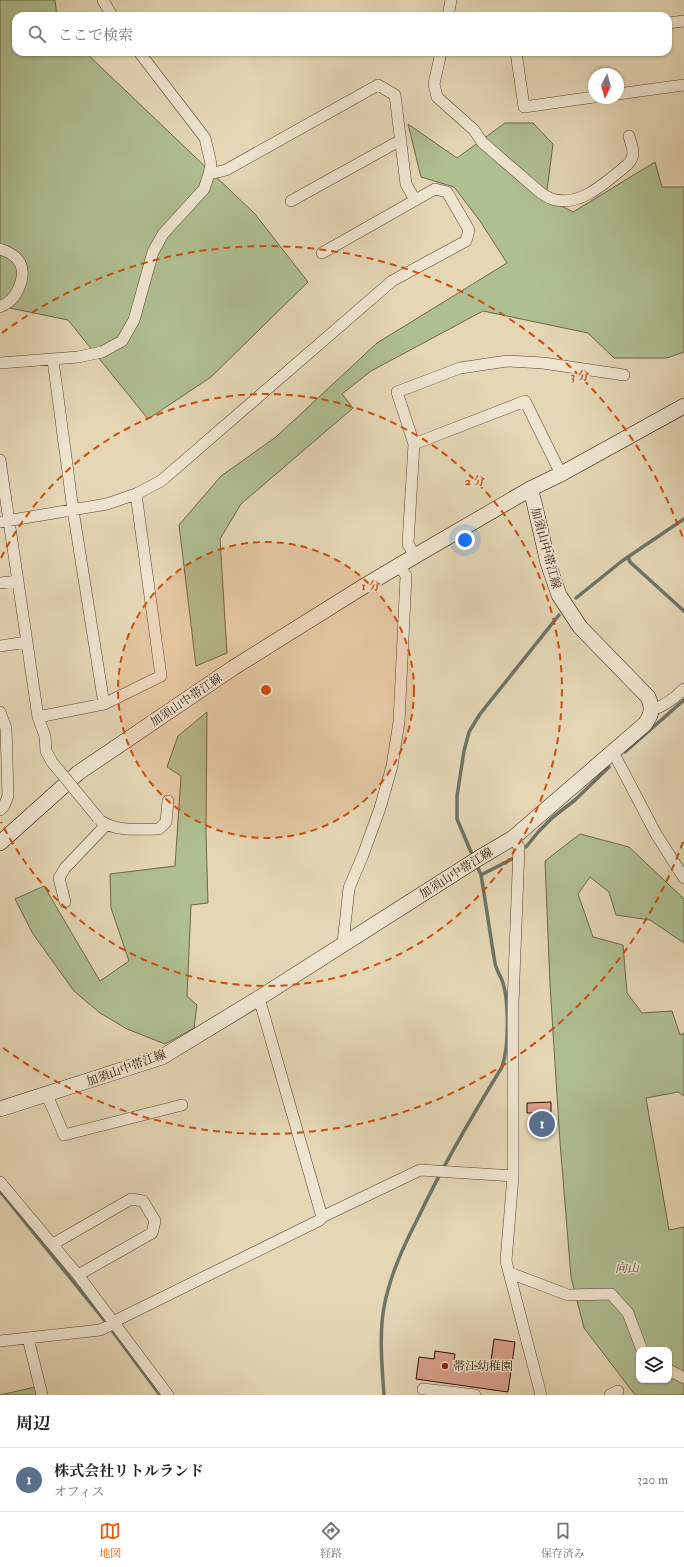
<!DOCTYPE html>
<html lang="ja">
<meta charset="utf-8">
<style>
:root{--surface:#fff;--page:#f6f6f6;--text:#222;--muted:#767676;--line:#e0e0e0;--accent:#ea580c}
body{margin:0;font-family:"IM FELL Double Pica","Noto Serif JP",serif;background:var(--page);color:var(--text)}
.controls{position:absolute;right:12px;bottom:12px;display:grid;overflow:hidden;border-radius:8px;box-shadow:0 1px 3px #0004}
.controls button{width:36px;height:36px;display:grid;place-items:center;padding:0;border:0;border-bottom:1px solid var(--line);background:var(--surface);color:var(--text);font:20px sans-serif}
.compass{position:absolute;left:588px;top:68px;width:36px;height:36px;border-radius:50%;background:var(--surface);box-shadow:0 1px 3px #0004;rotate:185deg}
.you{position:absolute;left:465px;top:540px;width:14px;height:14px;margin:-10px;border:3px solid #fff;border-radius:50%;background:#1a73e8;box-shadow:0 0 0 6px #1a73e833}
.badge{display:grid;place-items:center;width:26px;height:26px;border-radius:50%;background:var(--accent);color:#fff;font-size:13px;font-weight:700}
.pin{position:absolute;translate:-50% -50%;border:2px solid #fff;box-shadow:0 1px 4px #0006}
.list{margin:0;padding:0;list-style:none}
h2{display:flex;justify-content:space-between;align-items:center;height:52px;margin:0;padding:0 16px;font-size:17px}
h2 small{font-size:13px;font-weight:400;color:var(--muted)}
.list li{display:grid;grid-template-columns:26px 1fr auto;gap:12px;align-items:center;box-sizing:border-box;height:64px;padding:0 16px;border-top:1px solid var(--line)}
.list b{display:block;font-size:15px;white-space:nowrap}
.list p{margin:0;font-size:13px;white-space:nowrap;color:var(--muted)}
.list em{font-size:13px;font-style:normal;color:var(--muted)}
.icon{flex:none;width:22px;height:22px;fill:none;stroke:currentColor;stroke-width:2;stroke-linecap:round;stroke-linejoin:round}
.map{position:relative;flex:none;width:684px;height:1395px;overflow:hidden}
.search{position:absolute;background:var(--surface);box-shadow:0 1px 3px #0004;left:12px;right:12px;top:12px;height:44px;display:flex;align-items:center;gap:10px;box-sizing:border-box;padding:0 14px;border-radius:12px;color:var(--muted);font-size:15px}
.sheet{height:116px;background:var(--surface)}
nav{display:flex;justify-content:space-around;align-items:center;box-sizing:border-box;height:56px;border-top:1px solid var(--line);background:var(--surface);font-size:11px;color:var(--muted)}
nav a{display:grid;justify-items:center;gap:2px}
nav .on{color:var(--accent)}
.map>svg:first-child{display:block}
</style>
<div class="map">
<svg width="684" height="1395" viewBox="0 0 684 1395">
<rect width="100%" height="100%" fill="#e5d7b6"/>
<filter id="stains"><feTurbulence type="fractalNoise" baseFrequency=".005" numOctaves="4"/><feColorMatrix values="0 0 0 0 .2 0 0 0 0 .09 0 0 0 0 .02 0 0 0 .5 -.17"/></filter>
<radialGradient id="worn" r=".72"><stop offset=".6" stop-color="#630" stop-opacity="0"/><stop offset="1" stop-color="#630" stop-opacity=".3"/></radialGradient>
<path fill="#afbf92" stroke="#6e664a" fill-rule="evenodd" d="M 0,0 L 55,0 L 57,16 L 16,16 L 16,52 L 85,52 L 255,214 L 308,282 L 211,377 L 148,419 L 68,320 L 0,306 Z
M 505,123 L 533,123 L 553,144 L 546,198 L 573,212 L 655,162 L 662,187 L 684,187 L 684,352 L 667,358 L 614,358 L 588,333 L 483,311 L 371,371 L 342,394 L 353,408 L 241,504 L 220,539 L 227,653 L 196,666 L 179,525 L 221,476 L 276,437 L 377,343 L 507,263 L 480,221 L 454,187 L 421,177 L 408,124 L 457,158 Z
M 207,712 L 206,832 L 208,903 L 191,905 L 187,996 L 197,1005 L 194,1028 L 165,1044 L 127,1029 L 100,1013 L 74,991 L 33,934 L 15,899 L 44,886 L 100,981 L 129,961 L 111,908 L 110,874 L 175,866 L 181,776 L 167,767 L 178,736 Z
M 580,834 L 629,847 L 684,899 L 684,943 L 650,920 L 616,915 L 609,892 L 590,877 L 578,894 L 593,937 L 623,945 L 627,993 L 642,1013 L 672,1011 L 680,1035 L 684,1033 L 684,1096 L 678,1092 L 646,1098 L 669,1230 L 684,1227 L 684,1395 L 635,1395 L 584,1328 L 571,1277 L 560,1142 L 550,984 L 545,861 ZM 639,1350 L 669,1350 L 669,1380 L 639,1380 Z
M 35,1387 L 36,1395 L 0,1395 Z"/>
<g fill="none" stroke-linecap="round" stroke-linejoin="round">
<path stroke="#6c7567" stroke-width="3.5" d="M 628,557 L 630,562 L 684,611
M 576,598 L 622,561 L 684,519
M 625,752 L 684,700
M 526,847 L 539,831 L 553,817 L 575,800 L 609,767
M 471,852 L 457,819 L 457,796 L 464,751 L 469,732 L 480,714 L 559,615
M 481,875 L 512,859
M 0,1191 L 105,1321 L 160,1395
M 384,1395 C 382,1366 379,1335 384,1307 C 390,1275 404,1245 419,1216 C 443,1165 472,1116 502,1067 C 509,1047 509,1003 503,983 C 501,976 496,970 495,963 C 490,934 486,904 481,875 L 478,868"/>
</g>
<path fill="#d9a18c" stroke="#2c0d01" d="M 551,1102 L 551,1136 L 534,1136 L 534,1113 L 527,1113 L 527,1103 Z
M 494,1339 L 515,1342 L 508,1392 L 416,1379 L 419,1357 L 434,1359 L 435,1351 L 455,1354 L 454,1363 L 490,1368 Z"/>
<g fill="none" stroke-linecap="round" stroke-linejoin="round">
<defs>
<path id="minor" d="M 103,0 L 112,16
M 448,16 L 451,0
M 668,23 L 684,21
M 441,52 L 434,84 L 437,97 L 474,130 L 482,142 L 541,193 C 545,195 548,198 552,199 C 581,208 607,181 627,165 C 637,155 632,148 629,136
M 516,52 L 524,107 L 594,97
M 618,94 L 684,85
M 209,174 L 226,170 L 378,85 L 395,95 L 406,184 L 415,200
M 291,201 L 401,140
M 0,249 C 7,251 16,256 20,263 C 26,274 19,292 11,300 C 8,303 3,305 0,307
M 53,360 L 73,510 L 104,704
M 0,363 L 78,357 L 102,352 L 122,341 L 134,320 L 153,252 L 163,234 L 204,189 L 209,174 L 211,164 L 205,138 L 139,52
M 414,444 L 397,392 L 460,368 L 507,361 L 543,363 L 624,375
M 0,460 L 38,717 L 104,704 L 161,676 L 136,494
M 0,522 L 107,504 L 136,494 L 161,481 L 392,281 L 466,241 L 469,230 L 447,192 L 435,189 L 322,253
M 415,556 L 408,544 L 414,444 L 525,401 L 561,474
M 0,583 L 18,581
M 0,646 L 27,642
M 652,710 C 665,706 674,699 684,689
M 0,712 L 6,728 L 8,796 L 4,806 L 0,810
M 38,717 L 45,736 L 46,751 L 52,762
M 613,752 L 656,834 L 684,878
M 101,821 C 117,832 141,829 159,829 L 166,822 L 168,801
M 513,838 L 519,847 L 513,1003 L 513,1176 L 506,1261 L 541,1395
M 65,902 L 59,878 L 65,868 L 106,825
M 343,943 L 349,888 L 363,855 L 380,808 L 392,766 L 399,722 L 406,576 L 400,566
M 259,998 L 322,1217
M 47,1095 L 64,1135 L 182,1105
M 0,1182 L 78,1275 L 168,1395
M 53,1244 L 131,1199 L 143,1201 L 155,1221 L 152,1233 L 78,1275
M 510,1273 L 568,1295 L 611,1294 L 628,1313 L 642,1350
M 28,1338 L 42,1395
M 0,1341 L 100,1330 L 111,1325 L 117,1320 L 320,1220 L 322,1217 L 420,1170 L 513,1176
M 669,1370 L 684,1378
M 423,1389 L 475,1395
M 610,1395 L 618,1391"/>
<path id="secondary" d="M 0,843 L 78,773 L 233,668 L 361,588 L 415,556 L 530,489 L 561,474 L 684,406
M 0,1109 L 162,1057 L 259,998 L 479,858 L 513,838 L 645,724 C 652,714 653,708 648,697 L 580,627 L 559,595 L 548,563 L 534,502 L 530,489"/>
</defs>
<use href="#minor" stroke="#5a402e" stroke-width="12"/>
<use href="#secondary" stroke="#2c0d01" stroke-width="16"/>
<use href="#minor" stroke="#eee5d0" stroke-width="11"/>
<use href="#secondary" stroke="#eee5d0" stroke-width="15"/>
<defs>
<path id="minor-bridge" d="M 52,762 L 98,818"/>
</defs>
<use href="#minor-bridge" stroke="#5a402e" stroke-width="12" stroke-linecap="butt"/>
<use href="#minor-bridge" stroke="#eee5d0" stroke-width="11"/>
</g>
<circle cx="266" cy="690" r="148" fill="#cc4e0a" fill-opacity=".12"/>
<g fill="none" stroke="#cc4e0a" stroke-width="2" stroke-dasharray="7 5">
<circle cx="266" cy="690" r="148"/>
<path d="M1 558A296 296 0 1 1 1 822"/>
<path d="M683 842A444 444 0 0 1 2 1047M2 333A444 444 0 0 1 683 538"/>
</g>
<circle fill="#8f2418" stroke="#eee5d0" stroke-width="1.5" cx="445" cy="1366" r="4"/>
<g text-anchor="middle" stroke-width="3" stroke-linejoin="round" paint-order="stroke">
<g font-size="12" fill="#2c0d01" stroke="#eee5d0">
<text transform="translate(546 548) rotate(75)" y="4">加須山中帯江線</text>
<text transform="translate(186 700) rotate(-34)" y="4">加須山中帯江線</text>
<text transform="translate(456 873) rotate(-32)" y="4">加須山中帯江線</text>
<text transform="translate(126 1068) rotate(-20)" y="4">加須山中帯江線</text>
</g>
<g font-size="12" font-style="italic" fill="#5a4b34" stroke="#eee5d0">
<text x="627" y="1272">向山</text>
</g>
<g font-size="12" fill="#2c0d01" stroke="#eee5d0" text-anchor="start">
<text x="453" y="1370">帯江幼稚園</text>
</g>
</g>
<circle cx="266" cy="690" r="6" fill="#cc4e0a" stroke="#eee5d0" stroke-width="2"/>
<g font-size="12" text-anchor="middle" font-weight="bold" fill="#cc4e0a" stroke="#eee5d0" stroke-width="3" stroke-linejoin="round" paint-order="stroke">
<text x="580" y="380">3 分</text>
<text x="475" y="485">2 分</text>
<text x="371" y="590">1 分</text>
</g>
<rect width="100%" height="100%" filter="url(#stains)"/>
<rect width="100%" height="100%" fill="url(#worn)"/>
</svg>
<div class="controls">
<button><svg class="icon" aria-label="layers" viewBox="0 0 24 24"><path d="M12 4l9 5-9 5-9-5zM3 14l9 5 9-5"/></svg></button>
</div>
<svg class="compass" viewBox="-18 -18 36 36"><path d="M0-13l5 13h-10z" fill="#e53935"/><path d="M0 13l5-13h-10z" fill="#767676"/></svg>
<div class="you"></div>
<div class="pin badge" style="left:542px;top:1124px;background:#5c6f8a">1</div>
<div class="search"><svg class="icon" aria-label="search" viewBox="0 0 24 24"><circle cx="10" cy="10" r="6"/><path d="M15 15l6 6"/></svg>ここで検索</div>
</div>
<section class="sheet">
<h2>周辺<small></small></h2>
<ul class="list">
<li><span class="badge" style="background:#5c6f8a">1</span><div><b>株式会社リトルランド</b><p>オフィス</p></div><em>320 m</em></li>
</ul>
</section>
<nav>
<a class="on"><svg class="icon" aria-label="map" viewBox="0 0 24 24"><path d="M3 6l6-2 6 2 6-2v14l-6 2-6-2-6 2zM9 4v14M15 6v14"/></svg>地図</a>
<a><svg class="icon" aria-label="directions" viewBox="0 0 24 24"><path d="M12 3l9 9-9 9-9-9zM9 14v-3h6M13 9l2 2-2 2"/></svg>経路</a>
<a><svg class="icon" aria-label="saved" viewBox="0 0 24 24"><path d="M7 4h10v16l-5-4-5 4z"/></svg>保存済み</a>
</nav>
